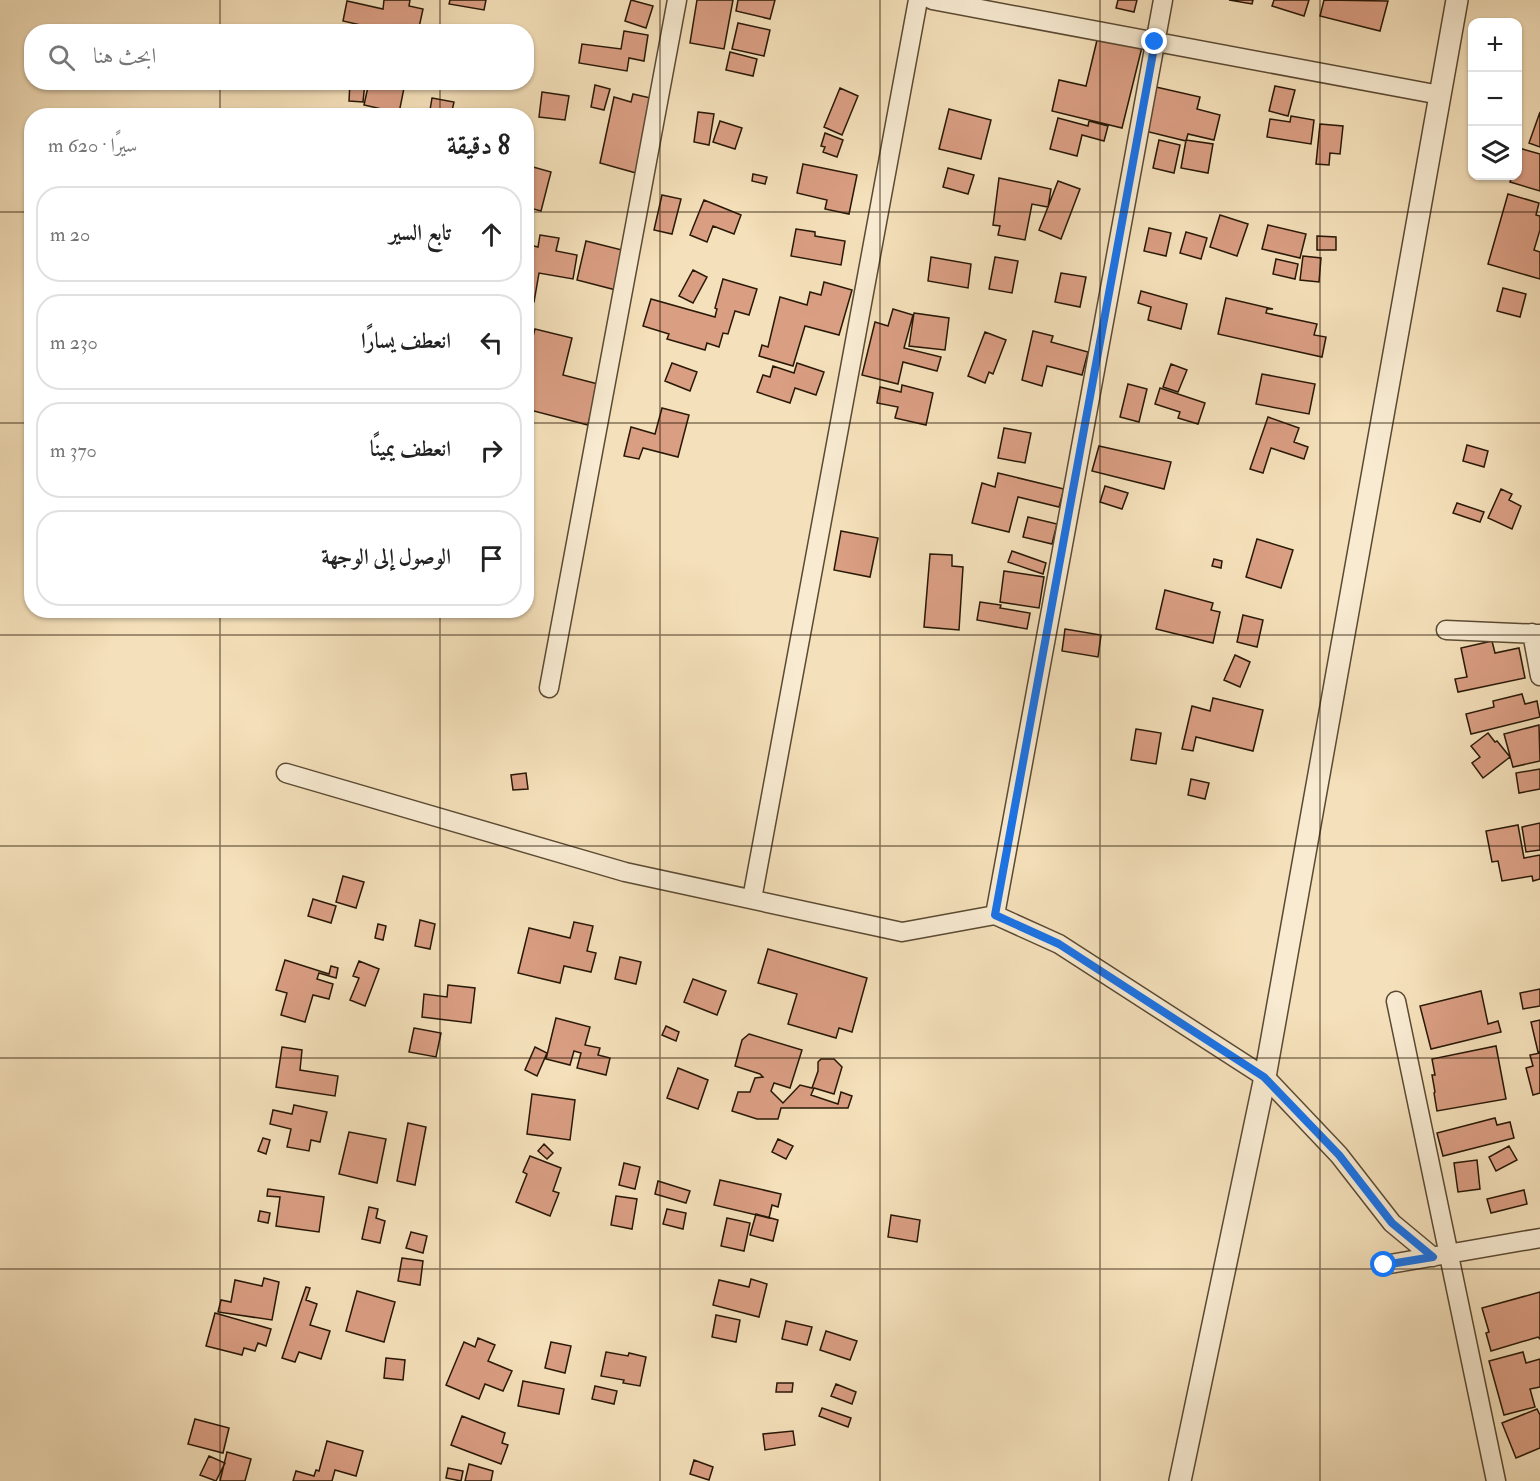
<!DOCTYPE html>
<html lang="ar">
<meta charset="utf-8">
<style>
:root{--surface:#fff;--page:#f6f6f6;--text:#222;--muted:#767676;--line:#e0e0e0}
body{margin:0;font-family:"IM FELL Double Pica",Amiri,serif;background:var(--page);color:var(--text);direction:rtl}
.controls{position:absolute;right:18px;top:18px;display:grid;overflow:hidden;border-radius:12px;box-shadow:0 2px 4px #0004}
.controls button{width:54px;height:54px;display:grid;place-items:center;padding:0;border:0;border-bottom:2px solid var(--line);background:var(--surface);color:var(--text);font:30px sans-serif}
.stop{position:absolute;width:18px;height:18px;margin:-14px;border:4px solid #1a73e8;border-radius:50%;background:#fff}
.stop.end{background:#1a73e8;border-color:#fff;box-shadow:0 2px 6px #0008}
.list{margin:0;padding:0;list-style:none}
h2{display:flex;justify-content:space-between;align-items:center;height:78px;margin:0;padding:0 24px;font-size:26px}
h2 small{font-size:20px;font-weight:400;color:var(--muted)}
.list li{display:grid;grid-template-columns:39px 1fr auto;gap:18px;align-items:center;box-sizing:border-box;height:96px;margin:0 12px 12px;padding:0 12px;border:2px solid var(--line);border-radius:24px}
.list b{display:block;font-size:22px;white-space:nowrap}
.list em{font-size:20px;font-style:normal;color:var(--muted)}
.icon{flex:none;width:33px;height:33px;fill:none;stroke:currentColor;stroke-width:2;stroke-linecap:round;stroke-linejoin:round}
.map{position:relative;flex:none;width:1540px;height:1481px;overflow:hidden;direction:ltr}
.search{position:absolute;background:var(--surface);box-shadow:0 2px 4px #0004;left:24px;top:24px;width:510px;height:66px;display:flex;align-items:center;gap:15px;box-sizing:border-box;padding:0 21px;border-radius:24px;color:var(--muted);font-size:22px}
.panel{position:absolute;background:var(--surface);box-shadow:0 2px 4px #0004;left:24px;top:108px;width:510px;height:510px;border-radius:24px;direction:rtl}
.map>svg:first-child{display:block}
</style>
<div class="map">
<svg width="1540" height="1481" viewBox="0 0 1540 1481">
<rect width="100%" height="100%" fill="#f4e0ba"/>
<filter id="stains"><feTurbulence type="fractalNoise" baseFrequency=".00333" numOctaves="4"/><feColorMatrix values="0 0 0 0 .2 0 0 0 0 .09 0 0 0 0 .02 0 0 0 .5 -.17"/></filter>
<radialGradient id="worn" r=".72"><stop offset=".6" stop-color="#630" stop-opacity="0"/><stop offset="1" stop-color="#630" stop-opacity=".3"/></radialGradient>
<path fill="#da9e83" stroke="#281806" stroke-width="1.5" d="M 384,0 L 410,0 L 409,6 L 423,9 L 418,32 L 391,32 L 343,21 L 347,1 L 383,9 Z
M 450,0 L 486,0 L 484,10 L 449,4 Z
M 631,0 L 653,6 L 646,28 L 625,21 Z
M 697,0 L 733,0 L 724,49 L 690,43 Z
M 738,0 L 775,0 L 770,19 L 736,11 Z
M 1118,0 L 1137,0 L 1134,12 L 1116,8 Z
M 1229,0 L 1253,0 L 1252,4 Z
M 1274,0 L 1309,0 L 1304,16 L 1272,6 Z
M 1324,0 L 1388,1 L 1380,31 L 1320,16 Z
M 738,23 L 770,30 L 764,56 L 732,49 Z
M 343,27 L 356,32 L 341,32 Z
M 624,31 L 648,35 L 644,61 L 629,58 L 627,71 L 579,63 L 582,44 L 621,49 Z
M 1098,36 L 1142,47 L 1122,128 L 1052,111 L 1059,80 L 1086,86 Z
M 730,52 L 757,59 L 753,76 L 726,70 Z
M 350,82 L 365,82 L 363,102 L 349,101 Z
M 369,82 L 405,83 L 399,113 L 364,105 Z
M 595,85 L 610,89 L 604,110 L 591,107 Z
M 1275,86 L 1295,90 L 1288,116 L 1269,111 Z
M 1156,87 L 1200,97 L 1197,109 L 1220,115 L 1214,140 L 1188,134 L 1186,141 L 1145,131 Z
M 840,88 L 858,96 L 842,135 L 824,127 Z
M 542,92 L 569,96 L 565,120 L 539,117 Z
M 633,94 L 655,99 L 636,173 L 600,163 L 614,97 L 631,102 Z
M 432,98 L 454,102 L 452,111 L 476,116 L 429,116 Z
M 949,109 L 991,120 L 981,159 L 939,149 Z
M 698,112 L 714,114 L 709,145 L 694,142 Z
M 1540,112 L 1540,147 L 1529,143 Z
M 1291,116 L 1314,120 L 1311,144 L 1267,137 L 1270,119 L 1290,122 Z
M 1058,118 L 1088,126 L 1089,121 L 1108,126 L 1104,141 L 1082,135 L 1077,156 L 1050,149 Z
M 720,121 L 742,128 L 735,149 L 713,142 Z
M 1320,124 L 1343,126 L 1340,154 L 1330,153 L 1329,165 L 1316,164 Z
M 825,133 L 843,140 L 837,157 L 823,152 L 825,147 L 821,146 Z
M 1159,140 L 1180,145 L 1174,173 L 1153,168 Z
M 1186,140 L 1213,144 L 1208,173 L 1181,168 Z
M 1519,148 L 1540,154 L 1540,191 L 1510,182 L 1512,176 L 1518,176 Z
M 803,164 L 857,175 L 849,214 L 825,209 L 827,200 L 797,193 Z
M 526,165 L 551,172 L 541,211 L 526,207 Z
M 948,168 L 974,175 L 968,194 L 943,187 Z
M 753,174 L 767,177 L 765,184 L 752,181 Z
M 999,178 L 1051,189 L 1048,207 L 1032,204 L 1025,240 L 998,235 L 1000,226 L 993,225 Z
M 1058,181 L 1080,189 L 1061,239 L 1039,230 Z
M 1508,194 L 1539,203 L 1536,215 L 1540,216 L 1540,230 L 1534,250 L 1540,252 L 1540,279 L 1488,264 Z
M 662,195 L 681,199 L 672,234 L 654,230 Z
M 704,200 L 741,215 L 734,234 L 713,226 L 707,242 L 690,235 Z
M 1220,215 L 1248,224 L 1237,256 L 1210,247 Z
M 1268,225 L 1306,234 L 1300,258 L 1262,249 Z
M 1149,228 L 1171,233 L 1166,256 L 1144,251 Z
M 796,229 L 815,232 L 815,236 L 845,241 L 841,265 L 791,256 Z
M 1186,232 L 1207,238 L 1201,259 L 1180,253 Z
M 540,235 L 559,238 L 556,251 L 577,255 L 573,279 L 539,273 L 534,302 L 526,301 L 526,244 L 538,247 Z
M 1317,236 L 1336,237 L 1336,250 L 1317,250 Z
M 586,241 L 626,251 L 616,290 L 577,280 Z
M 1303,256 L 1321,258 L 1319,282 L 1300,280 Z
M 931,257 L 971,264 L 968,288 L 928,281 Z
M 995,257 L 1018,261 L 1012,293 L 989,289 Z
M 1276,259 L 1298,264 L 1295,279 L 1273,274 Z
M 693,270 L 707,277 L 693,303 L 679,296 Z
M 1061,273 L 1086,277 L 1080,307 L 1055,302 Z
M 723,279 L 757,289 L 749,315 L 735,311 L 728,334 L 723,333 L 719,347 L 707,343 L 705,350 L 667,339 L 669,334 L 643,326 L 651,299 L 715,317 L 717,309 L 715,308 Z
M 824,282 L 852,290 L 839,335 L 805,326 L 793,366 L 759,356 L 762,345 L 768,347 L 780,297 L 807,305 L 810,292 L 821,295 Z
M 1503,288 L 1526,294 L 1520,317 L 1497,311 Z
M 1141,291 L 1187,304 L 1181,329 L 1148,320 L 1151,307 L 1138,303 Z
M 1226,298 L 1273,309 L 1267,309 L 1266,313 L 1317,324 L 1314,335 L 1326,337 L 1322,357 L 1218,334 Z
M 893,309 L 913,315 L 904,348 L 941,357 L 937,371 L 903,362 L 898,384 L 862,375 L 875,322 L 888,326 Z
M 914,313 L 949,318 L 945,350 L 909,346 Z
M 535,329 L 572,338 L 563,375 L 598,384 L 588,425 L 526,409 L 526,362 Z
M 1033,331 L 1053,336 L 1051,342 L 1088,352 L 1082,375 L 1047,366 L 1042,386 L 1022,380 Z
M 985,332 L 1006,340 L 993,374 L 989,372 L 985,383 L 968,376 Z
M 672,363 L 697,372 L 690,391 L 665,381 Z
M 797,363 L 824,372 L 816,395 L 795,388 L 790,403 L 757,392 L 763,375 L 770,377 L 773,366 L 794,373 Z
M 1171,364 L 1187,370 L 1178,392 L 1163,387 Z
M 1262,374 L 1315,384 L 1309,414 L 1256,404 Z
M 1128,384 L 1147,389 L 1139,422 L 1120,417 Z
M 902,385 L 933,393 L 926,425 L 895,418 L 898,407 L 877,403 L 880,387 L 901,392 Z
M 1160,388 L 1205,403 L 1198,424 L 1178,418 L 1180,412 L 1155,404 Z
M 662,408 L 689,415 L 678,457 L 643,448 L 639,459 L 624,456 L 631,427 L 655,434 Z
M 1268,417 L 1299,428 L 1294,442 L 1308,447 L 1304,459 L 1271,448 L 1263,473 L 1250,469 Z
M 1004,428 L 1031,433 L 1025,463 L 998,458 Z
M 1467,445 L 1488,451 L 1484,467 L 1463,461 Z
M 1099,446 L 1171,462 L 1164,489 L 1092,471 Z
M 998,473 L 1064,489 L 1059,507 L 1018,497 L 1009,532 L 972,523 L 982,483 L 995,487 Z
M 1105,486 L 1128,493 L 1122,509 L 1100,502 Z
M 1501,489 L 1512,494 L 1509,500 L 1521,506 L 1512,529 L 1488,518 Z
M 1457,503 L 1484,512 L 1480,522 L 1453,513 Z
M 1028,517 L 1057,524 L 1052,544 L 1023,537 Z
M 841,531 L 878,538 L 870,577 L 834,570 Z
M 1257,539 L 1293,550 L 1281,588 L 1246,577 Z
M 1012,551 L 1046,563 L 1043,574 L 1008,562 Z
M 930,554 L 952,555 L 952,566 L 963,567 L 959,630 L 924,627 Z
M 1214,559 L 1222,561 L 1221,568 L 1212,566 Z
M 1004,571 L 1044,577 L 1039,608 L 1000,602 Z
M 1165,590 L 1213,603 L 1211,610 L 1220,612 L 1213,643 L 1156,629 Z
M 980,602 L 1001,605 L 1000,608 L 1030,613 L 1027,629 L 977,620 Z
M 1243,615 L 1263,620 L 1257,647 L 1237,642 Z
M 1065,629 L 1101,635 L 1098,657 L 1062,651 Z
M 1492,641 L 1495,653 L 1519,648 L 1525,678 L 1458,692 L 1455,679 L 1467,677 L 1461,648 Z
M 1235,655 L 1250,662 L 1240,687 L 1224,680 Z
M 1522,694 L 1525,704 L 1537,701 L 1540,717 L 1471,734 L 1466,714 L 1494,707 L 1493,701 Z
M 1213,698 L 1263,710 L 1253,751 L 1196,737 L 1193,751 L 1182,749 L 1192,706 L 1210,711 Z
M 1539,725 L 1540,761 L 1513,767 L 1504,734 Z
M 1136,729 L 1161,733 L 1156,764 L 1131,760 Z
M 1488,733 L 1495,742 L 1497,741 L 1510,757 L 1483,778 L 1472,763 L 1480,757 L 1471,746 Z
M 1540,769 L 1540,789 L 1519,793 L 1516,773 Z
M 526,773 L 528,789 L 513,790 L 511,775 Z
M 1191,779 L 1209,783 L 1205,799 L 1188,795 Z
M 1540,823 L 1540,850 L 1526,852 L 1522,827 Z
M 1518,825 L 1524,858 L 1540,855 L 1540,879 L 1533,881 L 1532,876 L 1502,881 L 1498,861 L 1492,862 L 1486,831 Z
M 343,876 L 364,882 L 356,908 L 336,902 Z
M 313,899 L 336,906 L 331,923 L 308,916 Z
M 420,920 L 435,924 L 430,949 L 415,946 Z
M 574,922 L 593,926 L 587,951 L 596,953 L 591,972 L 564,966 L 560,983 L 518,973 L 529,928 L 570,938 Z
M 378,924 L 386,926 L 383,940 L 375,938 Z
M 768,949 L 867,978 L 852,1032 L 839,1028 L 836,1038 L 788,1024 L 797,994 L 758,983 Z
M 620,957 L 641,962 L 636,984 L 615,979 Z
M 285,960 L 329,974 L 331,966 L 338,968 L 336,978 L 319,973 L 317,979 L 333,984 L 329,999 L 313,995 L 305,1022 L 281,1015 L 287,993 L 276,990 Z
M 359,961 L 379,969 L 365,1006 L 350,1000 L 359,978 L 353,976 Z
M 693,979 L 726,991 L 717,1015 L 684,1002 Z
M 448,985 L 475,988 L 471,1023 L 422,1017 L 424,994 L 447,997 Z
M 1540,989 L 1540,1006 L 1523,1009 L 1520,993 Z
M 1481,991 L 1488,1024 L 1498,1021 L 1501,1032 L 1431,1049 L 1420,1006 Z
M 556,1018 L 590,1027 L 585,1045 L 600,1048 L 598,1055 L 610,1058 L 606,1075 L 577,1068 L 581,1053 L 574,1051 L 570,1065 L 546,1059 Z
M 1540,1020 L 1540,1052 L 1538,1052 L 1531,1022 Z
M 666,1026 L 679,1032 L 676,1041 L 662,1035 Z
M 414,1028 L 441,1033 L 436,1057 L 409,1052 Z
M 749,1034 L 802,1050 L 790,1088 L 774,1083 L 771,1091 L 783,1103 L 800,1085 L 812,1088 L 818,1071 L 818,1062 L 821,1059 L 834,1059 L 842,1067 L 834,1094 L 814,1088 L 811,1095 L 838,1104 L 841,1092 L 852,1096 L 848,1108 L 781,1108 L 778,1119 L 757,1119 L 732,1111 L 738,1092 L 750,1092 L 755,1078 L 763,1077 L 760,1074 L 735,1066 L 742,1040 Z
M 1496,1046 L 1506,1099 L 1437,1111 L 1434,1093 L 1435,1092 L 1432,1075 L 1435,1075 L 1432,1059 Z
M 282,1047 L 302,1050 L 300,1070 L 338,1076 L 335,1096 L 276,1087 Z
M 535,1047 L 547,1053 L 537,1076 L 525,1070 Z
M 1540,1053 L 1540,1093 L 1533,1095 L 1526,1068 L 1533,1066 L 1530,1055 Z
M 678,1068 L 708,1080 L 698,1109 L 667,1098 Z
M 532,1094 L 575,1100 L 570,1140 L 527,1134 Z
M 294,1105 L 327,1112 L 320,1142 L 311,1140 L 309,1151 L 287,1147 L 291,1129 L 270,1124 L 273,1110 L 292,1114 Z
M 1495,1118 L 1497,1125 L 1510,1122 L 1514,1138 L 1443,1156 L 1437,1133 Z
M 408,1123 L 426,1127 L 415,1185 L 397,1181 Z
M 349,1132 L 386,1139 L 377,1183 L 339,1174 Z
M 263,1138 L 270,1140 L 266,1154 L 258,1151 Z
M 778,1139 L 793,1146 L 786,1159 L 772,1152 Z
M 544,1144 L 553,1153 L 547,1159 L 538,1151 Z
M 1509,1146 L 1517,1160 L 1496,1171 L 1489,1157 Z
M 530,1156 L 561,1168 L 553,1191 L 559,1193 L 550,1216 L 516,1202 L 527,1174 L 523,1172 Z
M 1477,1160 L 1480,1189 L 1458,1192 L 1454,1163 Z
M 624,1163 L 640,1167 L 635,1189 L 619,1185 Z
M 720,1180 L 781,1194 L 778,1207 L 772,1205 L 769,1218 L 714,1205 Z
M 658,1181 L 690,1191 L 686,1203 L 655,1194 Z
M 268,1189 L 324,1197 L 319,1232 L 276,1226 L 280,1197 L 267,1196 Z
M 1524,1190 L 1527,1204 L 1491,1213 L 1487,1199 Z
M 616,1196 L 637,1199 L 632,1229 L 611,1225 Z
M 369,1207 L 378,1209 L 376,1218 L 385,1221 L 380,1243 L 362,1239 Z
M 667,1209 L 686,1213 L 683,1229 L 663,1224 Z
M 260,1211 L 270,1213 L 268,1223 L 258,1221 Z
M 756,1214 L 778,1220 L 773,1241 L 750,1235 Z
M 891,1215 L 920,1220 L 917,1242 L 888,1237 Z
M 727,1218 L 750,1223 L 744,1251 L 721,1246 Z
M 411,1232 L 427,1236 L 423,1253 L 406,1248 Z
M 402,1258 L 423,1261 L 420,1285 L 398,1281 Z
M 264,1278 L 279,1282 L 272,1320 L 218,1312 L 221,1300 L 231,1302 L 235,1280 L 262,1286 Z
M 751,1279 L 767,1284 L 759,1317 L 713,1305 L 719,1280 L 749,1287 Z
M 306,1287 L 310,1288 L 306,1300 L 317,1304 L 310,1325 L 330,1331 L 321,1359 L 299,1352 L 295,1362 L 282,1358 Z
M 357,1291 L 395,1302 L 384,1342 L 346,1331 Z
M 1540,1292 L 1540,1339 L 1538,1337 L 1491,1351 L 1486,1333 L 1489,1332 L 1482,1308 Z
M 215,1313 L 271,1329 L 266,1346 L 258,1343 L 255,1351 L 244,1348 L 242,1355 L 206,1346 Z
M 716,1315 L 740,1320 L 736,1342 L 712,1337 Z
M 786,1321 L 812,1327 L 807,1345 L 782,1339 Z
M 826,1331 L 857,1341 L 850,1360 L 820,1350 Z
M 478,1338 L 495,1345 L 488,1361 L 512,1371 L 503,1391 L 485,1384 L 479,1399 L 446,1385 L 464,1342 L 475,1347 Z
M 551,1342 L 571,1346 L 565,1373 L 545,1368 Z
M 606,1352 L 628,1356 L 629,1353 L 646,1357 L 640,1386 L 623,1383 L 624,1380 L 601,1376 Z
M 1523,1352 L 1526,1363 L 1540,1359 L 1540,1387 L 1530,1389 L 1535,1407 L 1504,1415 L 1489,1361 Z
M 386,1358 L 405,1360 L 403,1380 L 384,1378 Z
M 523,1381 L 564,1389 L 559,1414 L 518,1406 Z
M 777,1383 L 793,1383 L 792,1392 L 776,1392 Z
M 836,1384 L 856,1392 L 852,1404 L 831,1396 Z
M 595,1386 L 617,1391 L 614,1404 L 592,1399 Z
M 822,1408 L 851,1418 L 848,1427 L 819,1416 Z
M 1537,1409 L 1540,1415 L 1540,1448 L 1516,1458 L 1502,1423 Z
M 462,1416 L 505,1433 L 502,1443 L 508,1445 L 501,1464 L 451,1445 Z
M 195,1419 L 229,1428 L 223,1453 L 188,1444 Z
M 793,1431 L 795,1445 L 765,1450 L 763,1434 Z
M 327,1441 L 363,1451 L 356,1476 L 335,1470 L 332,1481 L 293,1481 L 296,1471 L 314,1476 L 316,1470 L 319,1471 Z
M 227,1452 L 251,1459 L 245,1481 L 220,1481 Z
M 209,1456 L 225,1463 L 216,1481 L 200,1475 Z
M 694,1460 L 713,1467 L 709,1480 L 690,1474 Z
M 469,1464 L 493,1471 L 491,1481 L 465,1481 Z
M 448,1468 L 463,1471 L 461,1481 L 446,1478 Z"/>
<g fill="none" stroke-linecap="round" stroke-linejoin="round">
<defs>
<path id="minor" d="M 932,0 L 1440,95
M 1446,630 L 1540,634
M 1532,633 L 1540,676
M 549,688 L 677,0
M 286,773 L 625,872 L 902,932 L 995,915 L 1059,944 L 1265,1077 L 1339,1155 L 1392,1223 L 1433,1257
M 752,899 L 918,0
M 995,915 L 1163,0
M 1396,1001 L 1496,1481
M 1384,1265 L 1540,1238"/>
<path id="tertiary" d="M 1180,1481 L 1265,1077 L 1457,0"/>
</defs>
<use href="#minor" stroke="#5b4a33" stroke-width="21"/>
<use href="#tertiary" stroke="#5b4a33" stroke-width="24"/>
<use href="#minor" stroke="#f8ebd2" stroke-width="18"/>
<use href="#tertiary" stroke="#f8ebd2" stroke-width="21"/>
</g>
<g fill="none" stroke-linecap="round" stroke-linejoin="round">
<path stroke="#1a73e8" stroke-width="8" d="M 1155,42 L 995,915 L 1059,944 L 1264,1077 L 1339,1155 L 1392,1223 L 1433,1257 L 1384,1265"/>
</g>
<path fill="none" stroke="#281806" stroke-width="1.5" stroke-opacity="0.55" d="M 220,0 L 220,32M 440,0 L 440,32M 660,0 L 660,1481M 880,0 L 880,1481M 1100,0 L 1100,1481M 1320,0 L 1320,1481M 220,82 L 220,116M 440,82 L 440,116M 0,212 L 32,212M 526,212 L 1540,212M 0,423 L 32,423M 526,423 L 1540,423M 220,610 L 220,1481M 440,610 L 440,1481M 0,635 L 1540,635M 0,846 L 1540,846M 0,1058 L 1540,1058M 0,1269 L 1540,1269"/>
<rect width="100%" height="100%" filter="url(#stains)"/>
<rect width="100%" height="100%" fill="url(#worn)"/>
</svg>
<div class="controls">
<button>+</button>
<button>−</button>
<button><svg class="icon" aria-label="layers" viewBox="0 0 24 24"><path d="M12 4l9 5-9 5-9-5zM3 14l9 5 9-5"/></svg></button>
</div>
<div class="stop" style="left:1384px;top:1265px"></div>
<div class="stop end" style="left:1155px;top:42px"></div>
<div class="search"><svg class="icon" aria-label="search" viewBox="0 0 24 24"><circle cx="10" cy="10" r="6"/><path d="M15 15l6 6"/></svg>ابحث هنا</div>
<section class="panel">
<h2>8 دقيقة<small>سيرًا · 620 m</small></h2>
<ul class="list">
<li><svg class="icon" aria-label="ahead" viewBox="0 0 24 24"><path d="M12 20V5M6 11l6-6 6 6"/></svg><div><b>تابع السير</b></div><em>20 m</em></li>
<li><svg class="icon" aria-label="left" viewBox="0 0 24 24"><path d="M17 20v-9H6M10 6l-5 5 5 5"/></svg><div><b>انعطف يسارًا</b></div><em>230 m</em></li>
<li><svg class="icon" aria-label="right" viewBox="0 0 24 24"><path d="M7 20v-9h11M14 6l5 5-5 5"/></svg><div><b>انعطف يمينًا</b></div><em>370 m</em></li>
<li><svg class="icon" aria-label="arrive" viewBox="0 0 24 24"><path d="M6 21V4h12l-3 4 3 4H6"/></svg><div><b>الوصول إلى الوجهة</b></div></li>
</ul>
</section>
</div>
